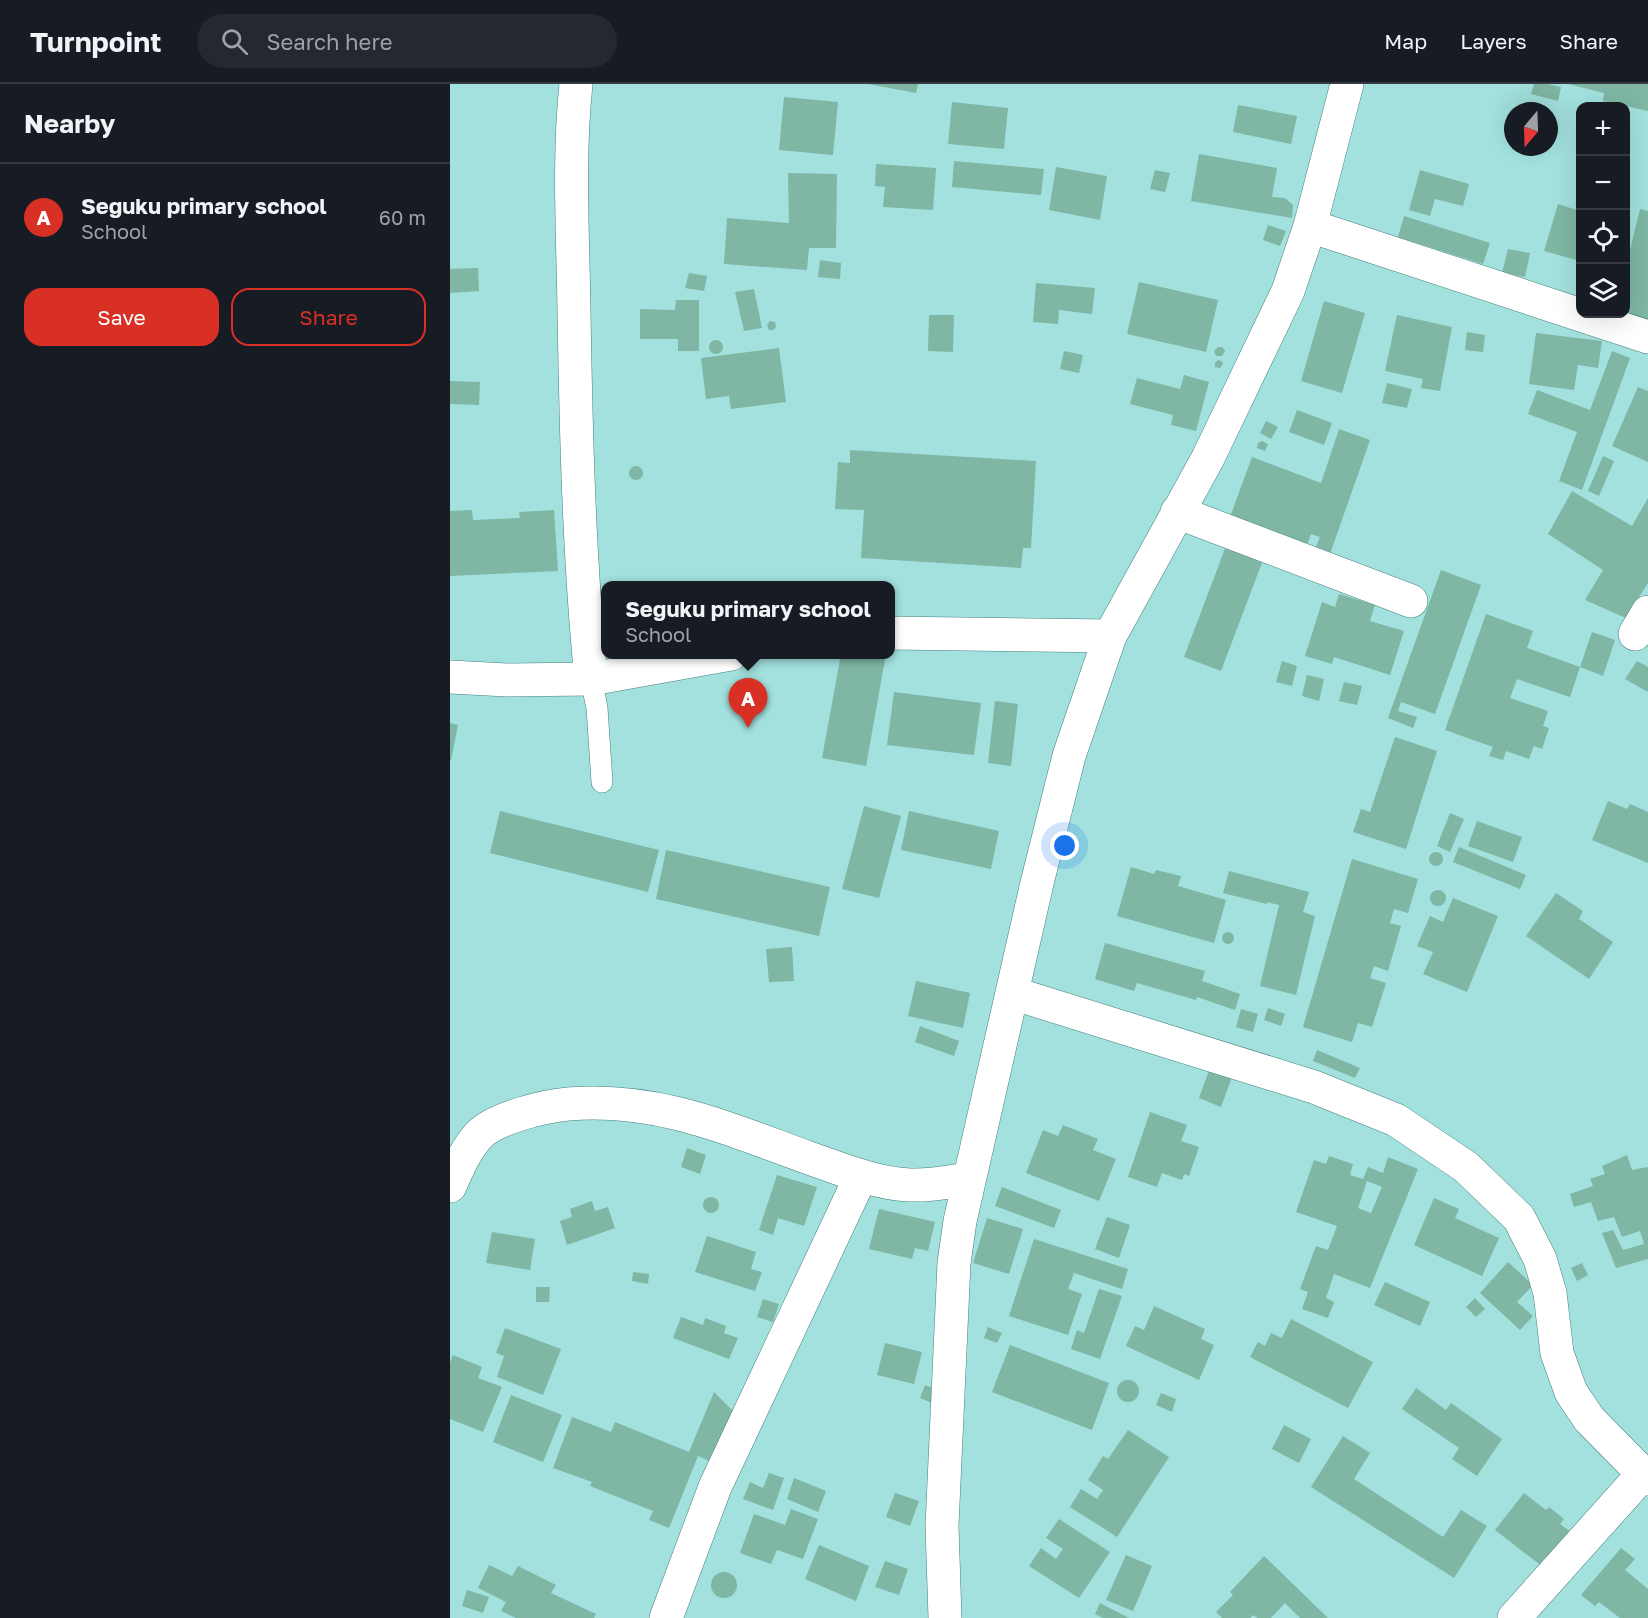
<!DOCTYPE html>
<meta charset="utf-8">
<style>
:root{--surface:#171b24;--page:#242831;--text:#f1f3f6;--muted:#9ea1a6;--line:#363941;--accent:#d93025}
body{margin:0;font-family:"Golos Text",sans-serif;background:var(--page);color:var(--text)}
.controls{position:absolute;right:18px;top:18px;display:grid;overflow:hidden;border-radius:12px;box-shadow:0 6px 24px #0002}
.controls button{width:54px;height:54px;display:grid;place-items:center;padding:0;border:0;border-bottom:2px solid var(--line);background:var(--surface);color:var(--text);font:30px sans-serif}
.compass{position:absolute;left:1054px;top:18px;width:54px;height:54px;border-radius:50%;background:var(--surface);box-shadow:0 6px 24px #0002;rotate:199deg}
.you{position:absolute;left:615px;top:762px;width:21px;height:21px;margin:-15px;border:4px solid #fff;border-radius:50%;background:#1a73e8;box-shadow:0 0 0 9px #1a73e833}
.badge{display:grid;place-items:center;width:39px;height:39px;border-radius:50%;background:var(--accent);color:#fff;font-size:20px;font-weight:700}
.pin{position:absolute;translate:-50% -50px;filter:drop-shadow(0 2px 3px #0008)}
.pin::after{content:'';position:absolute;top:32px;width:21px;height:18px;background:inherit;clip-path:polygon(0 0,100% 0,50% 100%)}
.popup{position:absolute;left:151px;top:497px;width:294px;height:78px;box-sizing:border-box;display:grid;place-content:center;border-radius:12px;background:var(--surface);filter:drop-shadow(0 2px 4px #0005);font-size:20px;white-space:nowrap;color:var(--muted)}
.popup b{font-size:22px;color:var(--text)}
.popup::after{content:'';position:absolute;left:50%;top:100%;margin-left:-12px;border:12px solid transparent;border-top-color:var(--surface)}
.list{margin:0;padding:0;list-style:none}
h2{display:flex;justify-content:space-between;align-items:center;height:78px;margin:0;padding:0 24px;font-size:26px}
h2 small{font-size:20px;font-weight:400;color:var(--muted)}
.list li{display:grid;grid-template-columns:39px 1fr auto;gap:18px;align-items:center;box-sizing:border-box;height:108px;padding:0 24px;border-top:2px solid var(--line)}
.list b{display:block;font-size:22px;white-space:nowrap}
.list p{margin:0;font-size:20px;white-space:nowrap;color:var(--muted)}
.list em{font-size:20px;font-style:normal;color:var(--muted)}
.actions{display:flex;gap:12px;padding:18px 24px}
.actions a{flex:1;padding:14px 0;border:2px solid var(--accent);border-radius:18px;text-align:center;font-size:21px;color:var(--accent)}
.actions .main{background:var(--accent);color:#fff}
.icon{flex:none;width:33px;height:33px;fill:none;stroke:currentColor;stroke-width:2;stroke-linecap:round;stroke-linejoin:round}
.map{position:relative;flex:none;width:1198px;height:1534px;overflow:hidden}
header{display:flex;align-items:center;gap:36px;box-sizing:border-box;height:84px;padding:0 30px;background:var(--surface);border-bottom:2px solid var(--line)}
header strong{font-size:28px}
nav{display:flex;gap:33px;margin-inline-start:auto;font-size:21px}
.search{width:420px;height:54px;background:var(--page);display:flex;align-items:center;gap:15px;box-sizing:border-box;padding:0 21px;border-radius:33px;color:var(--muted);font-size:22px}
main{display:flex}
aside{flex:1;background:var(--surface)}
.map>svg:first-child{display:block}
</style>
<header>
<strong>Turnpoint</strong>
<div class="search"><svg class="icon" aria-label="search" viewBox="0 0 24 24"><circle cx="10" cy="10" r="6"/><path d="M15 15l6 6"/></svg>Search here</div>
<nav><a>Map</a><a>Layers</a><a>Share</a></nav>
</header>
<main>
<aside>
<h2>Nearby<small></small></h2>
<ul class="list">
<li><span class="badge">A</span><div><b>Seguku primary school</b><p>School</p></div><em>60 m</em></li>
</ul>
<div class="actions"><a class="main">Save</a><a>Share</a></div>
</aside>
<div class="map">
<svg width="1198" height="1534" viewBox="0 0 1198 1534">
<rect width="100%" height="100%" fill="#a2e1de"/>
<path fill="#7fb6a4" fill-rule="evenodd" d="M 418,0 L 468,0 L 466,9 Z
M 1084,0 L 1098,0 L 1111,3 L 1108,17 L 1081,10 Z
M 1118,0 L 1198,0 L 1198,27 L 1153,17 L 1154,9 Z
M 334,13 L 388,18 L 383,71 L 329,66 Z
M 502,18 L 558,24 L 554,65 L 498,60 Z
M 788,21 L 847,32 L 841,60 L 783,48 Z
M 749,70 L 827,84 L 822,113 L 835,114 L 843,121 L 842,134 L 741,117 Z
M 504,77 L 594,85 L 591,111 L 502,103 Z
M 426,80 L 486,84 L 483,126 L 433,123 L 435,103 L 425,102 Z
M 606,83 L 657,92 L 650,136 L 599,126 Z
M 705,86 L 720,89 L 715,108 L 700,105 Z
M 970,86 L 1019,100 L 1013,122 L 985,115 L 980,132 L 959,126 Z
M 338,89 L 387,90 L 386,164 L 359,164 L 357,186 L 274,180 L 277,134 L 339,139 Z
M 1108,120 L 1130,127 L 1130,177 L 1094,167 Z
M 1190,125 L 1198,127 L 1198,237 L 1176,231 L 1176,183 Z
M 954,132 L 1040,159 L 1033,180 L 948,153 Z
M 818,141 L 836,147 L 830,162 L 813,156 Z
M 1058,165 L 1080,169 L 1075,193 L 1052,189 Z
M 370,176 L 391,179 L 390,195 L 368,193 Z
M 28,184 L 29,207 L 0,209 L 0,185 Z
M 239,189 L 257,192 L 254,207 L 235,204 Z
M 689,198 L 768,216 L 756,268 L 677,250 Z
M 586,199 L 645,204 L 642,230 L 609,226 L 608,240 L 583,238 Z
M 304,205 L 312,244 L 294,247 L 285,208 Z
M 226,216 L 249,216 L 249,267 L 228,267 L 228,255 L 190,255 L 190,225 L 225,226 Z
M 874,217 L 915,229 L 892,309 L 851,297 Z
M 479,231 L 504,231 L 503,268 L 478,267 Z
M 947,231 L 1002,243 L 990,307 L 971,304 L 973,295 L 935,287 Z
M 320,237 L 325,238 L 326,243 L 323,246 L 319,246 L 317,241 Z
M 1017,248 L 1035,251 L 1033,268 L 1015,266 Z
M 1086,249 L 1152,257 L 1148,284 L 1128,281 L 1124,306 L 1079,300 Z
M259 263a7 7 0 1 1 14 0a7 7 0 1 1-14 0Z
M 768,263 L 772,263 L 775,267 L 772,272 L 766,272 L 764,267 Z
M 329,264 L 336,318 L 281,325 L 279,312 L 256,315 L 251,274 Z
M 614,267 L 633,271 L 629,289 L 610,285 Z
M 1162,267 L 1180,274 L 1132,406 L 1109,397 L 1127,348 L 1078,330 L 1087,306 L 1140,326 Z
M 768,276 L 772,277 L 773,280 L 770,284 L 765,283 L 765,279 Z
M 734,291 L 759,298 L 746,347 L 721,341 L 723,331 L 680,320 L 687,294 L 730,305 Z
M 0,297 L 30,298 L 29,321 L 0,320 Z
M 937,299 L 962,305 L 957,324 L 932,319 Z
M 1188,303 L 1198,307 L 1198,378 L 1162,362 Z
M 847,326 L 882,339 L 874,361 L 839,348 Z
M 816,337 L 828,343 L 821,355 L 810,349 Z
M 889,345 L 920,356 L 880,470 L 865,465 L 870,453 L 861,450 L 857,461 L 780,433 L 802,373 L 871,399 Z
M 812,357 L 818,360 L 815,367 L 807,364 L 808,359 Z
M 400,366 L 586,377 L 581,464 L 573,464 L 571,484 L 411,474 L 414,426 L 385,425 L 388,378 L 400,379 Z
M 1153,372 L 1164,377 L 1149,412 L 1138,407 Z
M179 389a7 7 0 1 1 14 0a7 7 0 1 1-14 0Z
M 1122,407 L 1182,442 L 1198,414 L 1198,499 L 1176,534 L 1135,516 L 1153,486 L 1098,450 Z
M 22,426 L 23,436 L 70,434 L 69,428 L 104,426 L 108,487 L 0,492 L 0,427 Z
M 776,462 L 813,476 L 771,587 L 734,573 Z
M 991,486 L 1031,501 L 985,630 L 951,618 L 948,627 L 967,633 L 963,644 L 938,634 Z
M 889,510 L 925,521 L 920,537 L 954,547 L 940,591 L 884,573 L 882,580 L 855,572 L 872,518 L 885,523 Z
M 1036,530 L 1083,547 L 1077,564 L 1130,583 L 1120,613 L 1067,595 L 1060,614 L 1098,627 L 1093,642 L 1099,644 L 1092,665 L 1084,662 L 1079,675 L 1056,667 L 1053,676 L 1039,672 L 1043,663 L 995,646 Z
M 1142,548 L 1165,556 L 1153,592 L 1130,583 Z
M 391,570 L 436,570 L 416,682 L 372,674 Z
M 832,577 L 847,582 L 842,602 L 826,598 Z
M 1187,577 L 1198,583 L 1198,608 L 1175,595 Z
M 857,591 L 874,595 L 869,617 L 852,612 Z
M 894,598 L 912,602 L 907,621 L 889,617 Z
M 444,608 L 531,619 L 524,671 L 437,661 Z
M 545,617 L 568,620 L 561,682 L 538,679 Z
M 0,639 L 8,641 L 1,676 L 0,676 Z
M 945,653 L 987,667 L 956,765 L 903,748 L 911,725 L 920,728 Z
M 1158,717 L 1177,725 L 1180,720 L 1198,728 L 1198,779 L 1142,756 Z
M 414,722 L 451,732 L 429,814 L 392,805 Z
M 50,727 L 209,766 L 198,808 L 40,769 Z
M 459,727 L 549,747 L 541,785 L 451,766 Z
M 1000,729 L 1014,735 L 1000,768 L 987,762 Z
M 1027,737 L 1072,753 L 1063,778 L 1018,762 Z
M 1009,763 L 1076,791 L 1070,805 L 1003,778 Z
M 216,766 L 380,803 L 369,852 L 206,815 Z
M979 775a7 7 0 1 1 14 0a7 7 0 1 1-14 0Z
M 902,775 L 968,795 L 958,829 L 944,825 L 940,839 L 951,842 L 938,887 L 924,882 L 920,894 L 936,899 L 922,943 L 908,939 L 902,958 L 853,943 Z
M 681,783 L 704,790 L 706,786 L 731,792 L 728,802 L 776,816 L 764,859 L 667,832 Z
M 779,787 L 859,808 L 853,828 L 865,832 L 846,911 L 810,902 L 829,821 L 817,818 L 817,820 L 773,809 Z
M980 814a8 8 0 1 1 16 0a8 8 0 1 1-16 0Z
M 1106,809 L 1133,827 L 1129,835 L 1163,858 L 1139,895 L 1076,852 Z
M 1003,814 L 1048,832 L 1017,908 L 973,890 L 983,868 L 967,862 L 980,832 L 993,838 Z
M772 854a6 6 0 1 1 12 0a6 6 0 1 1-12 0Z
M 655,859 L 755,887 L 752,897 L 790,910 L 785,926 L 747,913 L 746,916 L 687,899 L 684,907 L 645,895 Z
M 342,863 L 344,897 L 319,898 L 316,865 Z
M 466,897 L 520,909 L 513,944 L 458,932 Z
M 818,924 L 835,930 L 831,942 L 814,936 Z
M 791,925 L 808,930 L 803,948 L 786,943 Z
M 470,942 L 509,957 L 504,972 L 465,958 Z
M 867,966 L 910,984 L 905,994 L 863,977 Z
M 761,981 L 783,990 L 771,1023 L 749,1014 Z
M 700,1028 L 737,1041 L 731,1057 L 749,1063 L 739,1092 L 734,1090 L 732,1096 L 712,1089 L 707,1103 L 678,1093 Z
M 613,1041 L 648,1055 L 643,1066 L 666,1075 L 649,1117 L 576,1089 L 593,1046 L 608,1052 Z
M 237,1064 L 256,1071 L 250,1090 L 231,1083 Z
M 1177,1071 L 1182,1086 L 1198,1083 L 1198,1175 L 1166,1184 L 1152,1149 L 1163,1146 L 1173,1166 L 1194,1160 L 1190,1147 L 1172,1153 L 1164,1133 L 1148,1137 L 1141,1118 L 1124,1123 L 1120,1110 L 1143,1102 L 1140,1095 L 1155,1090 L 1152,1082 Z
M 879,1072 L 903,1080 L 900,1091 L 913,1095 L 918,1083 L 933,1089 L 938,1073 L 968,1085 L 920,1204 L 884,1190 L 876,1214 L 884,1218 L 878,1234 L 852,1225 L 858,1208 L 850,1205 L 866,1162 L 878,1166 L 887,1142 L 846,1128 L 864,1076 L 876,1080 ZM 917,1097 L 932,1103 L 921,1129 L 908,1124 Z
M 327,1091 L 367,1103 L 354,1142 L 328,1134 L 323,1151 L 309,1146 Z
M 552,1103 L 611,1126 L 604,1144 L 545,1122 Z
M253 1121a8 8 0 1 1 16 0a8 8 0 1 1-16 0Z
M 984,1114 L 1009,1125 L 1005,1134 L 1049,1154 L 1032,1192 L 964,1161 Z
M 142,1117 L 145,1127 L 158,1123 L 165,1144 L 117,1161 L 110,1137 L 122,1133 L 120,1125 Z
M 429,1125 L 485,1138 L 478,1167 L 465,1164 L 462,1175 L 419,1165 Z
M 657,1133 L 680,1141 L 669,1174 L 645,1165 Z
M 537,1134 L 573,1145 L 559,1190 L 523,1179 Z
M 42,1148 L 85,1155 L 80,1186 L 36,1179 Z
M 257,1152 L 306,1168 L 301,1185 L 312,1188 L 305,1207 L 245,1188 Z
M 584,1155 L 678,1185 L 672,1205 L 624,1189 L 618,1205 L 632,1210 L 618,1251 L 559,1232 Z
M 1058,1178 L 1083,1201 L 1067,1218 L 1083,1232 L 1070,1246 L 1030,1209 Z
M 1132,1179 L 1138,1191 L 1127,1197 L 1121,1184 Z
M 183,1188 L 199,1190 L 198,1200 L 182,1197 Z
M 935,1198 L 980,1218 L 970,1242 L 924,1221 Z
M 86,1203 L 100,1203 L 99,1218 L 86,1218 Z
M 649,1205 L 672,1212 L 650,1275 L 621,1265 L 627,1246 L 634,1249 Z
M 1025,1214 L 1035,1225 L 1026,1233 L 1016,1223 Z
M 313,1215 L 329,1220 L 323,1238 L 307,1233 Z
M 704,1222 L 755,1245 L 751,1255 L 764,1261 L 749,1296 L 676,1262 L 685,1242 L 694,1246 Z
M 231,1233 L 253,1241 L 255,1234 L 276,1242 L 274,1249 L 288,1254 L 279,1275 L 223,1254 Z
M 841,1235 L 923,1278 L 898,1324 L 800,1273 L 808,1258 L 815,1262 L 821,1249 L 832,1254 Z
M 538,1243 L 552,1249 L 547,1259 L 534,1254 Z
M 55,1244 L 111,1265 L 93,1311 L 47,1293 L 54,1272 L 46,1269 Z
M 435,1259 L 472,1268 L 464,1300 L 427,1291 Z
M 560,1261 L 659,1299 L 642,1346 L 542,1308 Z
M 3,1271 L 32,1283 L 28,1294 L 52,1303 L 33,1348 L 0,1335 L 0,1279 Z
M667 1307a11 11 0 1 1 22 0a11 11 0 1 1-22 0Z
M 475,1301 L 488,1306 L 482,1319 L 470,1314 Z
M 966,1304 L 996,1326 L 1001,1319 L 1052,1355 L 1027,1392 L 1002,1375 L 1009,1364 L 952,1325 Z
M 264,1308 L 286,1330 L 265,1380 L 248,1372 L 219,1444 L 199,1436 L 203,1427 L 140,1402 L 142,1398 L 103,1384 L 122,1333 L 161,1348 L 165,1338 L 239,1368 Z
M 711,1309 L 726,1315 L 722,1328 L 706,1321 Z
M 61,1311 L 112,1331 L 93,1378 L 43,1358 Z
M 834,1341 L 861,1355 L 849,1379 L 822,1365 Z
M 678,1346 L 719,1373 L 667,1453 L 620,1423 L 631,1405 L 647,1415 L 653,1406 L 638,1396 L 653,1372 L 658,1375 Z
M 893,1352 L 920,1369 L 904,1395 L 993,1453 L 1011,1426 L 1037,1442 L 1004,1494 L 861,1403 Z
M 319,1389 L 334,1394 L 323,1426 L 293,1415 L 300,1398 L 313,1404 Z
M 344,1394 L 376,1407 L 368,1428 L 337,1415 Z
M 445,1409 L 469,1417 L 460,1442 L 436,1433 Z
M 1074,1409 L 1096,1426 L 1099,1423 L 1114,1435 L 1110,1440 L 1121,1448 L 1093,1483 L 1045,1446 Z
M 341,1425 L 368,1435 L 353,1475 L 327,1466 L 321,1480 L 290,1469 L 304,1430 L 335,1441 Z
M 609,1435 L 660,1468 L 629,1514 L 579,1482 L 591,1464 L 606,1475 L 613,1465 L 596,1454 Z
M 369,1461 L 419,1482 L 406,1517 L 355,1495 Z
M 1171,1464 L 1185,1475 L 1175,1486 L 1198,1505 L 1198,1534 L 1170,1534 L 1149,1518 L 1145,1522 L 1131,1511 Z
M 676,1471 L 702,1482 L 683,1527 L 656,1516 Z
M 814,1472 L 878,1534 L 850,1534 L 835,1519 L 821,1534 L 807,1534 L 803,1531 L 800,1534 L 772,1534 L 766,1528 L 783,1511 L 780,1508 Z
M 435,1477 L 458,1485 L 449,1511 L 425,1503 Z
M 39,1481 L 62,1492 L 68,1482 L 106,1501 L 101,1509 L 146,1530 L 144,1534 L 66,1534 L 51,1527 L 56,1518 L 28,1504 Z
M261 1501a13 13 0 1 1 26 0a13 13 0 1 1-26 0Z
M 17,1506 L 39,1513 L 33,1529 L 12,1522 Z
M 650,1519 L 679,1534 L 653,1534 L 645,1530 Z"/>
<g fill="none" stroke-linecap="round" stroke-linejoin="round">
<defs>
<path id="service" d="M 141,595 L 147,624 L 152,698"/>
<path id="minor" d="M 126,0 C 118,75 123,152 124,227 C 126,350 129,473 141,595
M 860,142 L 1198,253
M 727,428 L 961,517
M 440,549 L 660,552
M 1185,550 L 1198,528
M 0,593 L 57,596 L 141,595 L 281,570
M 562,909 L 864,1003 L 946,1036 L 1016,1083 L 1069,1134 L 1090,1175 L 1100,1209 L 1107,1269 L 1121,1308 L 1139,1335 L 1198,1395
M 0,1102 C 8,1084 16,1065 29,1051 C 45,1034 95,1022 118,1020 C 208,1013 276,1044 359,1074 C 390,1085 427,1100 460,1101 C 479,1102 499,1098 518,1095
M 216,1534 L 265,1403 L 411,1092
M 495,1534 L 492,1442 L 504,1179 L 510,1137 L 587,799 L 619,672 L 660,552 L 758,374 L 838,207 L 860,142 L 897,0
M 1064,1534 L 1193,1390"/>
</defs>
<use href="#service" stroke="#43807d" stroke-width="22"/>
<use href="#minor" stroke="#43807d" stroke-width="34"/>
<use href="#service" stroke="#fff" stroke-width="21"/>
<use href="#minor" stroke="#fff" stroke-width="33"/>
</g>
</svg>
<div class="controls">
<button>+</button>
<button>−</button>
<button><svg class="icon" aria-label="locate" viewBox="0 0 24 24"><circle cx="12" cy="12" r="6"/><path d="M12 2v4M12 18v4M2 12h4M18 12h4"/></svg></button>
<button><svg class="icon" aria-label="layers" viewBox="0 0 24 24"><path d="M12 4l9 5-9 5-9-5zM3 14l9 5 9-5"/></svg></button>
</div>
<svg class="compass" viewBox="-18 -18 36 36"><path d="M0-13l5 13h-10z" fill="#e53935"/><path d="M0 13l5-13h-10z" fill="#9ea1a6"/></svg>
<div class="you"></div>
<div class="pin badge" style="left:298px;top:644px">A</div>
<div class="popup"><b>Seguku primary school</b>School</div>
</div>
</main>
